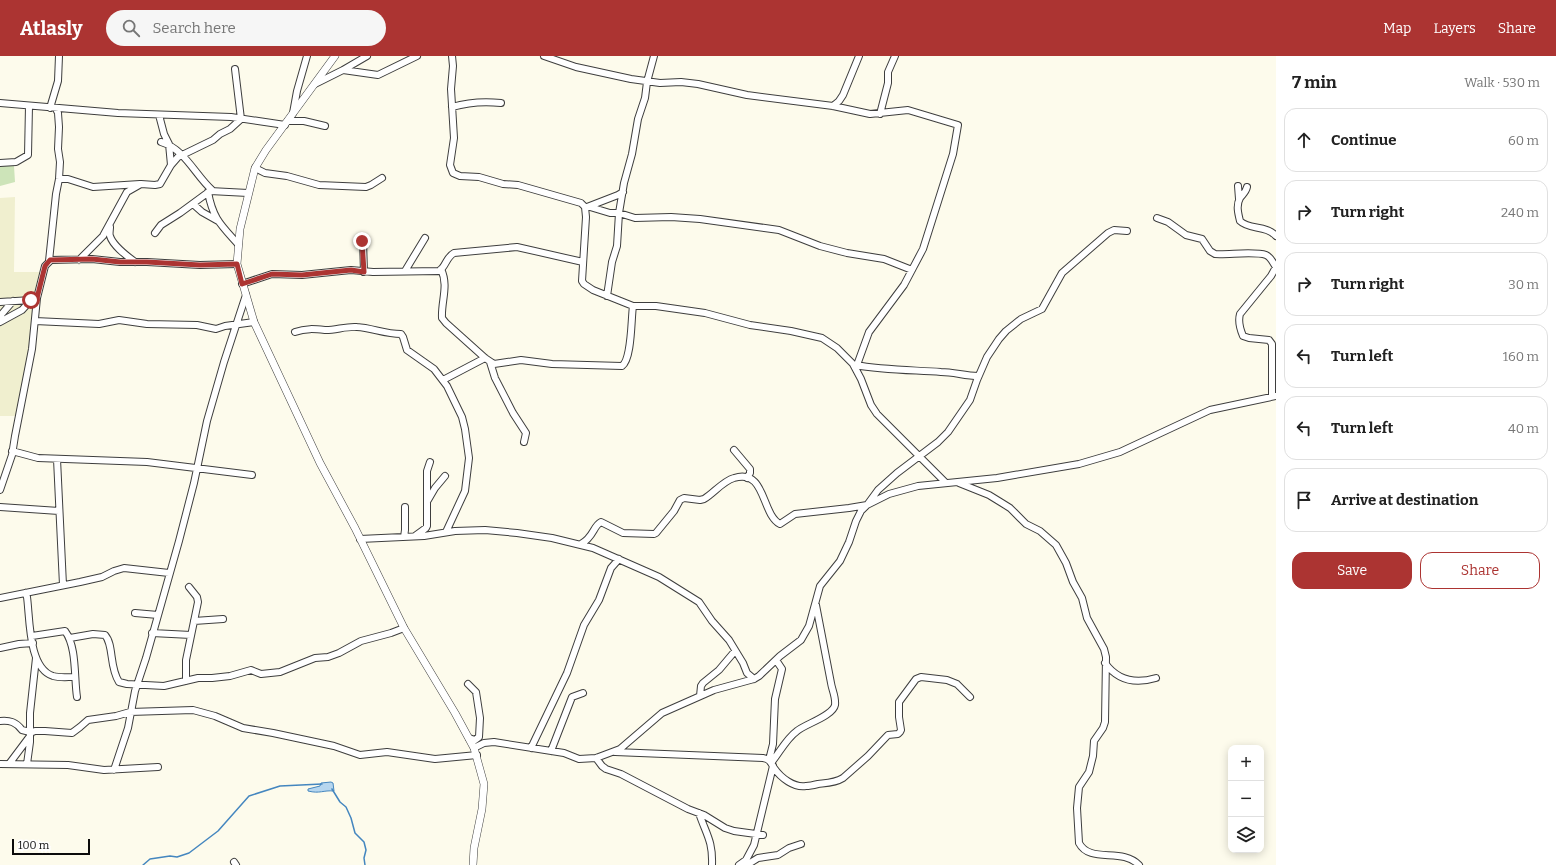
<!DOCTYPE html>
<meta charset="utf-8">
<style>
:root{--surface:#fff;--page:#f6f6f6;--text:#222;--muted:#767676;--line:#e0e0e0;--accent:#ac3432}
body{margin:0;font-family:Bitter,serif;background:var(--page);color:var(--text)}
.controls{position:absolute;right:12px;bottom:12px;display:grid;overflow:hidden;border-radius:8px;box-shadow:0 2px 10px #0003}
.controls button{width:36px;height:36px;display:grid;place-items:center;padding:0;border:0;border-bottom:1px solid var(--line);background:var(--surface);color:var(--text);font:20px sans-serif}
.scale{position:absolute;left:12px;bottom:10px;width:78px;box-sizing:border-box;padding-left:4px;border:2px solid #0b0b0b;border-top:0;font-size:11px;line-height:14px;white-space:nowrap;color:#0b0b0b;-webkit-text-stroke:3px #fff;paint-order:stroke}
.stop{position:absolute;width:12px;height:12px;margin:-9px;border:3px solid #ac3432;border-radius:50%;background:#fff}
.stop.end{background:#ac3432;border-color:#fff;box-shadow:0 1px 4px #0008}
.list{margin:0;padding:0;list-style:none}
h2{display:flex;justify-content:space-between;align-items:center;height:52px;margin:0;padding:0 16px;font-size:17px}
h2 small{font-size:13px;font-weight:400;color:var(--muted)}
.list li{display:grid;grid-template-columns:26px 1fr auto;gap:12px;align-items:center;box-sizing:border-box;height:64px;margin:0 8px 8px;padding:0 8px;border:1px solid var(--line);border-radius:12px}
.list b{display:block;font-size:15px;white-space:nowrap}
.list em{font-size:13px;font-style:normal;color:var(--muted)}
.actions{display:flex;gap:8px;padding:12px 16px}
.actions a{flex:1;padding:9px 0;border:1px solid var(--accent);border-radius:12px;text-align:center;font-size:14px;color:var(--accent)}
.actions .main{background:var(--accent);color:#fff}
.icon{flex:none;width:22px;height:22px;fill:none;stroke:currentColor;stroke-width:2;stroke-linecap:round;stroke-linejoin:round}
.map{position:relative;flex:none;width:1276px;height:809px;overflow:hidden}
header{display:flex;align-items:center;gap:24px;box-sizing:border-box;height:56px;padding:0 20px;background:var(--accent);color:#fff}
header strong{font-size:19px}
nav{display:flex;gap:22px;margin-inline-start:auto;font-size:14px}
.search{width:280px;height:36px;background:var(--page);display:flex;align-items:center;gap:10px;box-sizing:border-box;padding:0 14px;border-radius:22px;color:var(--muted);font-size:15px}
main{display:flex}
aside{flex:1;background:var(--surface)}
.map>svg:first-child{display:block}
</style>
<header>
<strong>Atlasly</strong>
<div class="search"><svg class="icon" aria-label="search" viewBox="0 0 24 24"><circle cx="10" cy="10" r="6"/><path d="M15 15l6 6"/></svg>Search here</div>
<nav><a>Map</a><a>Layers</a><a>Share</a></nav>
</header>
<main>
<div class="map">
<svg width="1276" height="809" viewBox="0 0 1276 809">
<rect width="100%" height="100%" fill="#fdfbec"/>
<path fill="#f0efcf" d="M 15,141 L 14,216 L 41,216 L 36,266 L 16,360 L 0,360 L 0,142 Z"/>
<path fill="#cde4b9" d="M 0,109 L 14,110 L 15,126 L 0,130 Z"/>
<path fill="#b6d6ef" stroke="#4486bf" d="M 331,726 L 333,727 L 334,735 C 323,734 320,738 308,735 L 308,733 L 320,730 L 321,727 Z"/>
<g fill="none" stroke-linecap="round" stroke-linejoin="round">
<path stroke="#4486bf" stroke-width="1.5" d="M 332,733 L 340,746 L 346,751 L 351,762 L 355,777 L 364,786 L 366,794 L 364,802 L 365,809
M 143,809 L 150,803 L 170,800 L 177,801 L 189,797 L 218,775 L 249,740 L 280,730 L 322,728"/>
<defs>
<path id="minor" d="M 452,0 L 453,10 L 451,33 L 454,82 L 450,109 L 453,117 L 460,120 L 479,121 L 503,128 L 518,129 L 581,147 L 585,151 L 586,161 L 582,225 L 584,228 L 593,234 L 633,250 L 656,250 L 705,257 L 750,269 L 791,275 L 822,282 L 837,292 L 853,308 L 861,323 L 871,349 L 877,358 L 946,427
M 544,0 L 576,11 L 631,23 L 660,27 L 681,26 L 698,28 L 747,39 L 833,50 L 870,58 L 908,54 L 958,69 L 953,98 L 923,193 L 904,229 L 869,276 L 857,309
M 343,14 L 367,0
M 315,28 L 343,14 L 378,19 L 417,0
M 0,47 L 118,57 L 231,61 L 285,69
M 833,50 L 839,45 L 843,39 L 859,0
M 452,51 C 469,46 483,45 501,47
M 50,52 L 58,25 L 59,0
M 293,57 L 297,35 L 307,0
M 880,58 L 888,27 L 888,16 L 895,0
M 159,59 L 164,78 L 169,88 L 171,109
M 288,65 L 304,65 L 325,70
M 161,86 C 185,93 195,119 212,134
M 0,107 L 16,106 L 28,99 L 29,50
M 255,112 L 265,117 L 287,120 L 319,129 L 366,131 L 371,129 L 382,122
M 59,123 L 68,123 L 93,131 L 140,128
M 1238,130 L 1239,143
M 1247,131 C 1246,136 1243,138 1240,142 C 1236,149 1238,157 1240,165 C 1249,174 1266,169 1276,180
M 208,136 C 213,163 221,169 238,188
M 193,148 L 202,156 L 218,165
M 585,151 L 590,151 L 610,157 L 619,157 L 635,162 L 671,161 L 700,163 L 779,174 L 820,190 L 847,197 L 884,203 L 912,214
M 587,151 L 618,139 L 623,136
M 1157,162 L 1168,166 L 1186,179 L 1202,183 L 1210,195 L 1215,198 C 1228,199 1255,195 1266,199 C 1271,201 1273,207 1276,211
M 110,171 C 110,174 109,178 110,180 C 113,190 127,200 135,206
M 155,177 L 161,169 L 180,157 L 210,135 L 248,137
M 363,185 L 364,216
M 79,204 L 103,180 L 127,136 L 141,128 L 155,129 L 160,128 L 171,109 L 178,101 L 213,84 L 220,78 L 230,73 L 241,63 L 235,13
M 49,205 L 56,138 L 59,123 L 60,106 L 58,93 L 59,71 L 58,57 L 56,53
M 441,213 C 449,230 441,245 442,262 L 446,267 L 485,302 L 494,308 L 521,304 L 552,308 L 622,310 C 632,303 631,263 633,250
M 405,215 L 425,182
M 242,228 L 272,218 L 302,219 L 351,214 L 373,216 L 439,215 C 446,211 446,201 454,197 L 517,191 L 583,206
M 607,240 L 612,206 L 617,190 L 619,157 L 624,127 L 632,98 L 638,63 L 645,42 L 647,26 L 654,0
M 0,246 L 31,244
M 0,260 L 13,245
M 35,265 L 99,268 L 119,264 L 147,268 L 197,269 L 216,273 L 225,270 L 254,266
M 0,266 L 22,254 L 31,244 L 37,242 L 45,210 L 51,204 L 92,203 L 120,206 L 147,206 L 200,209 L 237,208
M 295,276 C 306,272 315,273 326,274 C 336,274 347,270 357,271 C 372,272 385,278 401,278 L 403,281 L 407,294 L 434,313 L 447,330 L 462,361 L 465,373 L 469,402 L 465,435 L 446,476
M 490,306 L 495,322 L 513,357 L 526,377 L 524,386
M 855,309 C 883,314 912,314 941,316 C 954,316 965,320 978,320
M 443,324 L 485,302
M 1272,340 L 1272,288 L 1269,284 L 1249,282 L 1243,280 C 1240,273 1238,265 1240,258 L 1271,220 L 1276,211
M 734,394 L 750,413 L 750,417 L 747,422
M 12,395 L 38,402 L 147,406 L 252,419
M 57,403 L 63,529
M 959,427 L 989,439 L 1002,447 L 1010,452 L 1026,468 L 1040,475 L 1056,489 L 1066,507 L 1073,526 L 1082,542 L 1087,562 L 1104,593 L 1106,601 L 1105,666 L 1103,672 L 1094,685 L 1093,700 L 1089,716 L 1079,731 L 1077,752 L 1079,787 C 1090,808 1122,791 1139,809
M 0,434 L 12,399 L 15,380 L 32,293 L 37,242
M 428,444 L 435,432 L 445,420
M 0,451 L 59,455
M 415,480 L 426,472 L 427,470 L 427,415 L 430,406
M 404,481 L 405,474 L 405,451
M 360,483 L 424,480 L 455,475 L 485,474 L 517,477 L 552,482 L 593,492 L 659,521 L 699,546 L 712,565 L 729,584 L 743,607 L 747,617 L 754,623
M 581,488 C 594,481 593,470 601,466 L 623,477 L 654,478 L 656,477 L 674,455 L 680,444 L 684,442 L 700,444 L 704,443 C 714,437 723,425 734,422 C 766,412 761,458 780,468 L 795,458 L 849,452 L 867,449 L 878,434 L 897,417 L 938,386 L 948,376 L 970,344 L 977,324 L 987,301 L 999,283 L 1006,275 L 1021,263 L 1042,253 L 1062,217 L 1108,177 L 1114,174 L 1127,175
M 25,537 L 27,541 C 30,562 28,612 53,620 C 60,622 67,621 74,621
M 0,542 L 80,526 L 102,521 L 114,515 L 124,512 L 169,517
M 135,557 L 158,559
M 194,565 L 223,563
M 152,577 L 191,579
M 32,580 L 65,575 C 77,591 74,622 77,641
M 70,582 L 93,578 L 105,579 C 114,589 109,611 119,626 L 127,628 L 164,630 L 198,622 L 212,622 L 230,620 L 251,614 L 261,618 L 280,616 L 315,602 L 328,601 L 339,597 L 361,585 L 391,577 L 404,572
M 0,592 L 19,588 L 33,587
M 1105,607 C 1118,625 1136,628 1156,622
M 186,625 L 186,604 L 198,546 L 197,541 L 189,531
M 468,628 L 476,636 L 480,662 L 479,681 L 475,684 L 469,682
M 700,640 L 701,630 L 703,627 L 719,614 L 735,595
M 0,665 C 10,664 16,666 22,674 L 30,676
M 30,677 L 35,675 L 45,675 L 72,677 L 80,671 L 88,664 L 116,660 L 130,656 L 193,654 L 215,660 L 243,672 L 273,677 L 334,690 L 360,699 L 387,696 L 435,703 L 477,699
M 474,692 L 484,687 L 494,686 L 564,697 L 579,703 L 596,702 L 620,693 L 662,657 L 714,634 L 754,623 L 759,620 L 780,600 L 801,584 L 809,570 L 820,530 L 840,505 L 849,486 L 856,465 L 861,455 L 867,449 L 889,438 L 918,430 L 997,422 L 1079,408 L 1120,396 L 1210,354 L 1276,340
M 531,692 L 567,617 L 584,569 L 599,544 L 611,512 L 619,503
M 551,695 L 572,641 L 583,637
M 615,696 L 763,702 C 770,703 771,707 774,712 C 781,722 794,732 806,730 C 810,730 814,729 818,728 C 827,727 835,727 843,722 L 868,700 L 888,679 L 898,678 L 900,676 L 901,674 L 899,661 L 899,646 L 916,623 L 921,621 L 947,624 L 957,628 L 970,641
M 596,702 L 602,710 L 606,713 L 621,718 L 688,753 L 704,759 L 725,772 L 734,775 L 763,779
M 769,704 L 773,688 L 775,643 L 782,613 L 776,604
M 771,707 C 780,696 786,683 797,675 C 805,668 833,660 835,649 C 836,641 832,634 831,627 L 816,549
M 0,708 L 68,709 L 104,714 L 158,711
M 9,708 L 30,680
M 27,708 L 30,686 L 30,657 L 36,602
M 114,714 L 128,672 L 135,635 L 146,602 L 179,485 L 194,427 L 207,365 L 224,306 L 246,239
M 699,757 C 706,778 713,785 712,809
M 234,806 L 236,809
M 739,809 L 746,804 L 754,789 L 773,710
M 743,809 L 750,807 L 758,802 L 778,799 L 789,792 L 801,788"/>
<path id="tertiary" d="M 335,0 L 266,94 L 255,112 L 240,173 L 237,208 L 254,266 L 320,407 L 355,472 L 404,572 L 455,657 L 474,692 L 484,728 L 482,753 L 474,792 L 473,809"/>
</defs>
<use href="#minor" stroke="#3e3e3e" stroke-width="8"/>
<use href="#tertiary" stroke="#3e3e3e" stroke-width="8"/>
<use href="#minor" stroke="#fff" stroke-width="6"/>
<use href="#tertiary" stroke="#fff" stroke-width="7"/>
</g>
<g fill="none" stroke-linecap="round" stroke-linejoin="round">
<path stroke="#ac3432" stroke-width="5" d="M 31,244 L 37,242 L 45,210 L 50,204 L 92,203 L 120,206 L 147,206 L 200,209 L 237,208 L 242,228 L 272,218 L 302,219 L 351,214 L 364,216 L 362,185"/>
</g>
</svg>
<div class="controls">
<button>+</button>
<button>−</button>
<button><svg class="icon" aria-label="layers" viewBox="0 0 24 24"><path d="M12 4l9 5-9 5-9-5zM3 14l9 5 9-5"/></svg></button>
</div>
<div class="scale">100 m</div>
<div class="stop" style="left:31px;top:244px"></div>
<div class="stop end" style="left:362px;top:185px"></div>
</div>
<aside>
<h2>7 min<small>Walk · 530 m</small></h2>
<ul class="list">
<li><svg class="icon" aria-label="ahead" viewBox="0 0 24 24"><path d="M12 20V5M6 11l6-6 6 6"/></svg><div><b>Continue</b></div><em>60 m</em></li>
<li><svg class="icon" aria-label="right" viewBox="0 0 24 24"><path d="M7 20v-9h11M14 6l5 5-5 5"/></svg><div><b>Turn right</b></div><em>240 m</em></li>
<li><svg class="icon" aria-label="right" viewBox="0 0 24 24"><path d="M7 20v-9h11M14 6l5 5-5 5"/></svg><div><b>Turn right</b></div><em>30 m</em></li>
<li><svg class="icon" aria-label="left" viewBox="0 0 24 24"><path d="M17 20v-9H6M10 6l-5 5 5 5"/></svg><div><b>Turn left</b></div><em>160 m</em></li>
<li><svg class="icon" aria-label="left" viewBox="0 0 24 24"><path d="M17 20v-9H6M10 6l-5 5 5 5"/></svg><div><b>Turn left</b></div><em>40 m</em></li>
<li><svg class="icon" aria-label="arrive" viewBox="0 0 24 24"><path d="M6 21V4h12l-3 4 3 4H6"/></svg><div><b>Arrive at destination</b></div></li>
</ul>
<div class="actions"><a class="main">Save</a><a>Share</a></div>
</aside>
</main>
